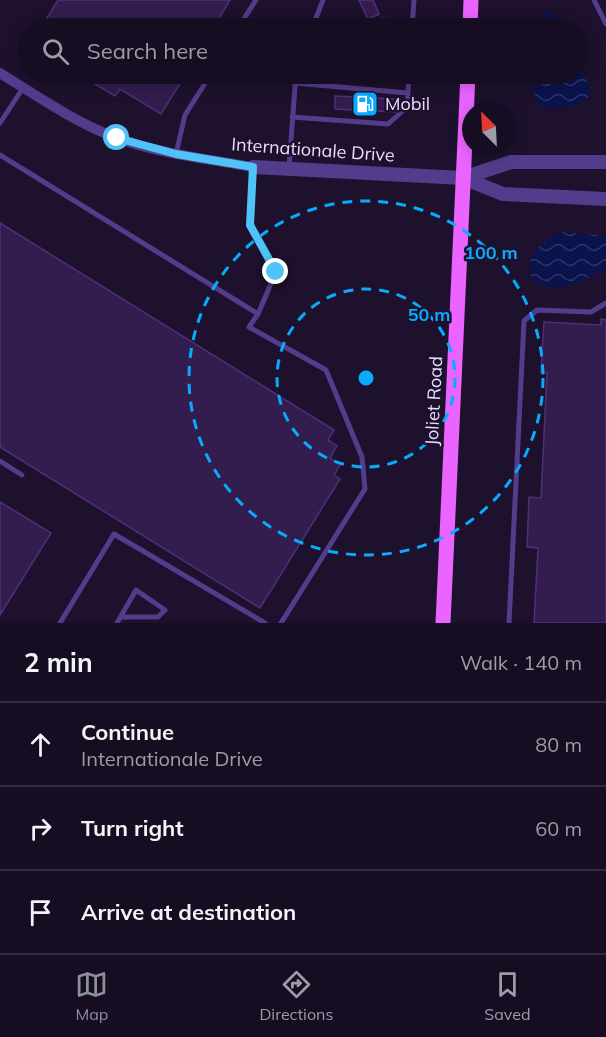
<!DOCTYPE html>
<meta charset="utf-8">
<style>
:root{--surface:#160d22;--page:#1f162a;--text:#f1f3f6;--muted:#9e9ca5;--line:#352d40;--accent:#8c9099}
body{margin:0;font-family:Mulish,sans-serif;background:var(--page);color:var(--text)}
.compass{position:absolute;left:462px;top:102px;width:54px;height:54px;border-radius:50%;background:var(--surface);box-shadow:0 3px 15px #0003;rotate:336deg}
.stop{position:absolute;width:18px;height:18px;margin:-14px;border:4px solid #4fc3f7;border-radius:50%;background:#fff}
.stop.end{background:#4fc3f7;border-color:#fff;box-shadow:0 2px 6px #0008}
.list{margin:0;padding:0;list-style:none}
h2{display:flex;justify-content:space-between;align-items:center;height:78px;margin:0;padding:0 24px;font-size:26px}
h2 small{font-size:20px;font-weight:400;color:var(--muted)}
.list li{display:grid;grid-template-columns:39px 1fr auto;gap:18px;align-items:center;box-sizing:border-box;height:84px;padding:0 24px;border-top:2px solid var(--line)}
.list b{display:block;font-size:22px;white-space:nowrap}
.list p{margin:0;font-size:20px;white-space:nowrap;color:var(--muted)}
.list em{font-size:20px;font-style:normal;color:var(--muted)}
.icon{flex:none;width:33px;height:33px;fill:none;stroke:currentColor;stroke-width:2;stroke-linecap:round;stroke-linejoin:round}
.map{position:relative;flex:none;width:606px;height:623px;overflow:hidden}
.search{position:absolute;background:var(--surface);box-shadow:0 3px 15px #0003;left:18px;right:18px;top:18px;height:66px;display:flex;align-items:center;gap:15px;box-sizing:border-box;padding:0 21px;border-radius:33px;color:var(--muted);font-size:22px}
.sheet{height:330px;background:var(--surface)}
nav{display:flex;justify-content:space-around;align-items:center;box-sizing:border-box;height:84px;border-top:2px solid var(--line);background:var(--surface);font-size:16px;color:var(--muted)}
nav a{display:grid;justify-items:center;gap:3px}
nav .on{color:var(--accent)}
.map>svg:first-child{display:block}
</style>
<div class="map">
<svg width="606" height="623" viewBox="0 0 606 623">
<defs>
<pattern id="water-waves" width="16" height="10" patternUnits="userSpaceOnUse" patternTransform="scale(1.5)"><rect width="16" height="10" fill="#0b134d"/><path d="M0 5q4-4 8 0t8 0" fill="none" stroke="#2f3568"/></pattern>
</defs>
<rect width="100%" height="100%" fill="#1d112d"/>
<path fill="url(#water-waves)" d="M 550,12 L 558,18 L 562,28 L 541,28 L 543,13 Z
M 578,61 L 589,87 L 590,96 C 580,106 552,112 538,106 L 534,90 L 536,74 L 578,74 Z
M 563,232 L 606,236 L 606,268 C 582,282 562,294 534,283 C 521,259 540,239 563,232 Z"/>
<path fill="#331d4e" stroke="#502f7a" stroke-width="1.5" d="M 58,0 L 230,0 L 213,28 L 41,28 Z
M 359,0 L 373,0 L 379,14 L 368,19 Z
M 78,74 L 186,74 L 161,114 L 120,89 L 115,96 Z
M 335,96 L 396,99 L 395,112 L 335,109 Z
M 0,223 L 334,430 L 328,440 L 337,446 L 330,458 L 340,465 L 334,475 L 340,479 L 260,608 L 0,447 Z
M 601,319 L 606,320 L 606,623 L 534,623 L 538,548 L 527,547 L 529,497 L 541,498 L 547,373 L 541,372 L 544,322 L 601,325 Z
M 0,502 L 51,533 L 0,615 Z"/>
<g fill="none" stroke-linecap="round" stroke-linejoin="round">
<path stroke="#533c8c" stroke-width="5" d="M 594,0 L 606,24
M 238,28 L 256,0
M 312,28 L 323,0
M 364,28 L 383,20 L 413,23
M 412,28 L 414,0
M 294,83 L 408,93 L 409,74
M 327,86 L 328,74
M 292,117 L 388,124 L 407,107 L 408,93
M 0,123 L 23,88
M 176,154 L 185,115 L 211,74
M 0,155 L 258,314
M 289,167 L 296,74
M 253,169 L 250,225 L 276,272 L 258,314 L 249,327 L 326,370 L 362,457 L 365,489 L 281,623
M 0,461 L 22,475
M 60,623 L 114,534 L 265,623
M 117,623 L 136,590 L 165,610 L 158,617 L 121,617
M 509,623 L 524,321 L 537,310 L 591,312 L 606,303"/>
<path stroke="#533c8c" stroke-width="10" d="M 0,73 C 37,96 76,123 117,138 C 160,154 208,159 253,167"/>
<path stroke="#533c8c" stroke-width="14" d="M 253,167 L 463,178 L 503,194 L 606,199
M 463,178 L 511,162 L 606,162"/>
<path stroke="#eb64ff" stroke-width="15" d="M 470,28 L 471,0
M 443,623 L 468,74"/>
</g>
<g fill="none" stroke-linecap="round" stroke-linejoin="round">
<path stroke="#4fc3f7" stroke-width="8" d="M 117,138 L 176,154 L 253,167 L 250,225 L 276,272"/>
</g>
<g fill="none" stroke="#09abff" stroke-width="3" stroke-dasharray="10 8">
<circle cx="366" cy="378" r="89"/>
<circle cx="366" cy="378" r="177"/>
</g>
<defs>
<symbol id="fuel-square" viewBox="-11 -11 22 22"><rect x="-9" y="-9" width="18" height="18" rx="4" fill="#09abff" stroke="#1d112d"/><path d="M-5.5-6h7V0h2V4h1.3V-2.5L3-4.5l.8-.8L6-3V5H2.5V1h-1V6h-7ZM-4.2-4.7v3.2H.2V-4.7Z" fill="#fff"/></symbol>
</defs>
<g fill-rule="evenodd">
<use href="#fuel-square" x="350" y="89" width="30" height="30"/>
</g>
<g text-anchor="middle" stroke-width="5" stroke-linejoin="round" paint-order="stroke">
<g font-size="18" fill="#e9ddff" stroke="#1d112d" text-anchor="start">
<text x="385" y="110">Mobil</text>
</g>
<g font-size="18" fill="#e9ddff" stroke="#1d112d">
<text transform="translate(313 150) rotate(4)" y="6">Internationale Drive</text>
<text transform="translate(434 401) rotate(-87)" y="6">Joliet Road</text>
</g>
</g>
<circle cx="366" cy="378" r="9" fill="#09abff" stroke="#1d112d" stroke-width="3"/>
<g font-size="18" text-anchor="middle" font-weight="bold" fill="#09abff" stroke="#1d112d" stroke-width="5" stroke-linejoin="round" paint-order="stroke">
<text x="491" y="259">100 m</text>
<text x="429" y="321">50 m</text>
</g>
</svg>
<svg class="compass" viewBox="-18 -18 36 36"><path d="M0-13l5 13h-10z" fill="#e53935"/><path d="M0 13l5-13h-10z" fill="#9e9ca5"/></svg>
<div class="stop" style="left:117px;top:138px"></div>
<div class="stop end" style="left:276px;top:272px"></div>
<div class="search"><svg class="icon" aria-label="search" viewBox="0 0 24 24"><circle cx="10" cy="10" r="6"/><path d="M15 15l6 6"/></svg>Search here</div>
</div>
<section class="sheet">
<h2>2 min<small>Walk · 140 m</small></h2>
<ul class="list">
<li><svg class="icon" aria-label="ahead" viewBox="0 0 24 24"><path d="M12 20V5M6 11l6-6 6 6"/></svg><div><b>Continue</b><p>Internationale Drive</p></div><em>80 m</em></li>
<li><svg class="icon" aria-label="right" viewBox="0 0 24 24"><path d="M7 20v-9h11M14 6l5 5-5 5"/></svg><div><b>Turn right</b></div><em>60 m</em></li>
<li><svg class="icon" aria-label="arrive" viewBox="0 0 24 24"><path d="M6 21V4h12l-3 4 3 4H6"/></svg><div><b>Arrive at destination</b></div></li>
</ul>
</section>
<nav>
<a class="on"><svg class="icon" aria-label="map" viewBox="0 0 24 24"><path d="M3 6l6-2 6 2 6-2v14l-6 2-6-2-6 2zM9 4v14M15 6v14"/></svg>Map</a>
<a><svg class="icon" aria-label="directions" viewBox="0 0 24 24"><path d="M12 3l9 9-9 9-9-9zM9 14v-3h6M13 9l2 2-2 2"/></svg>Directions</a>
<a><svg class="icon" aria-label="saved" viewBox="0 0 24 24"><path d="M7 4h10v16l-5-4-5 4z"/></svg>Saved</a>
</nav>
